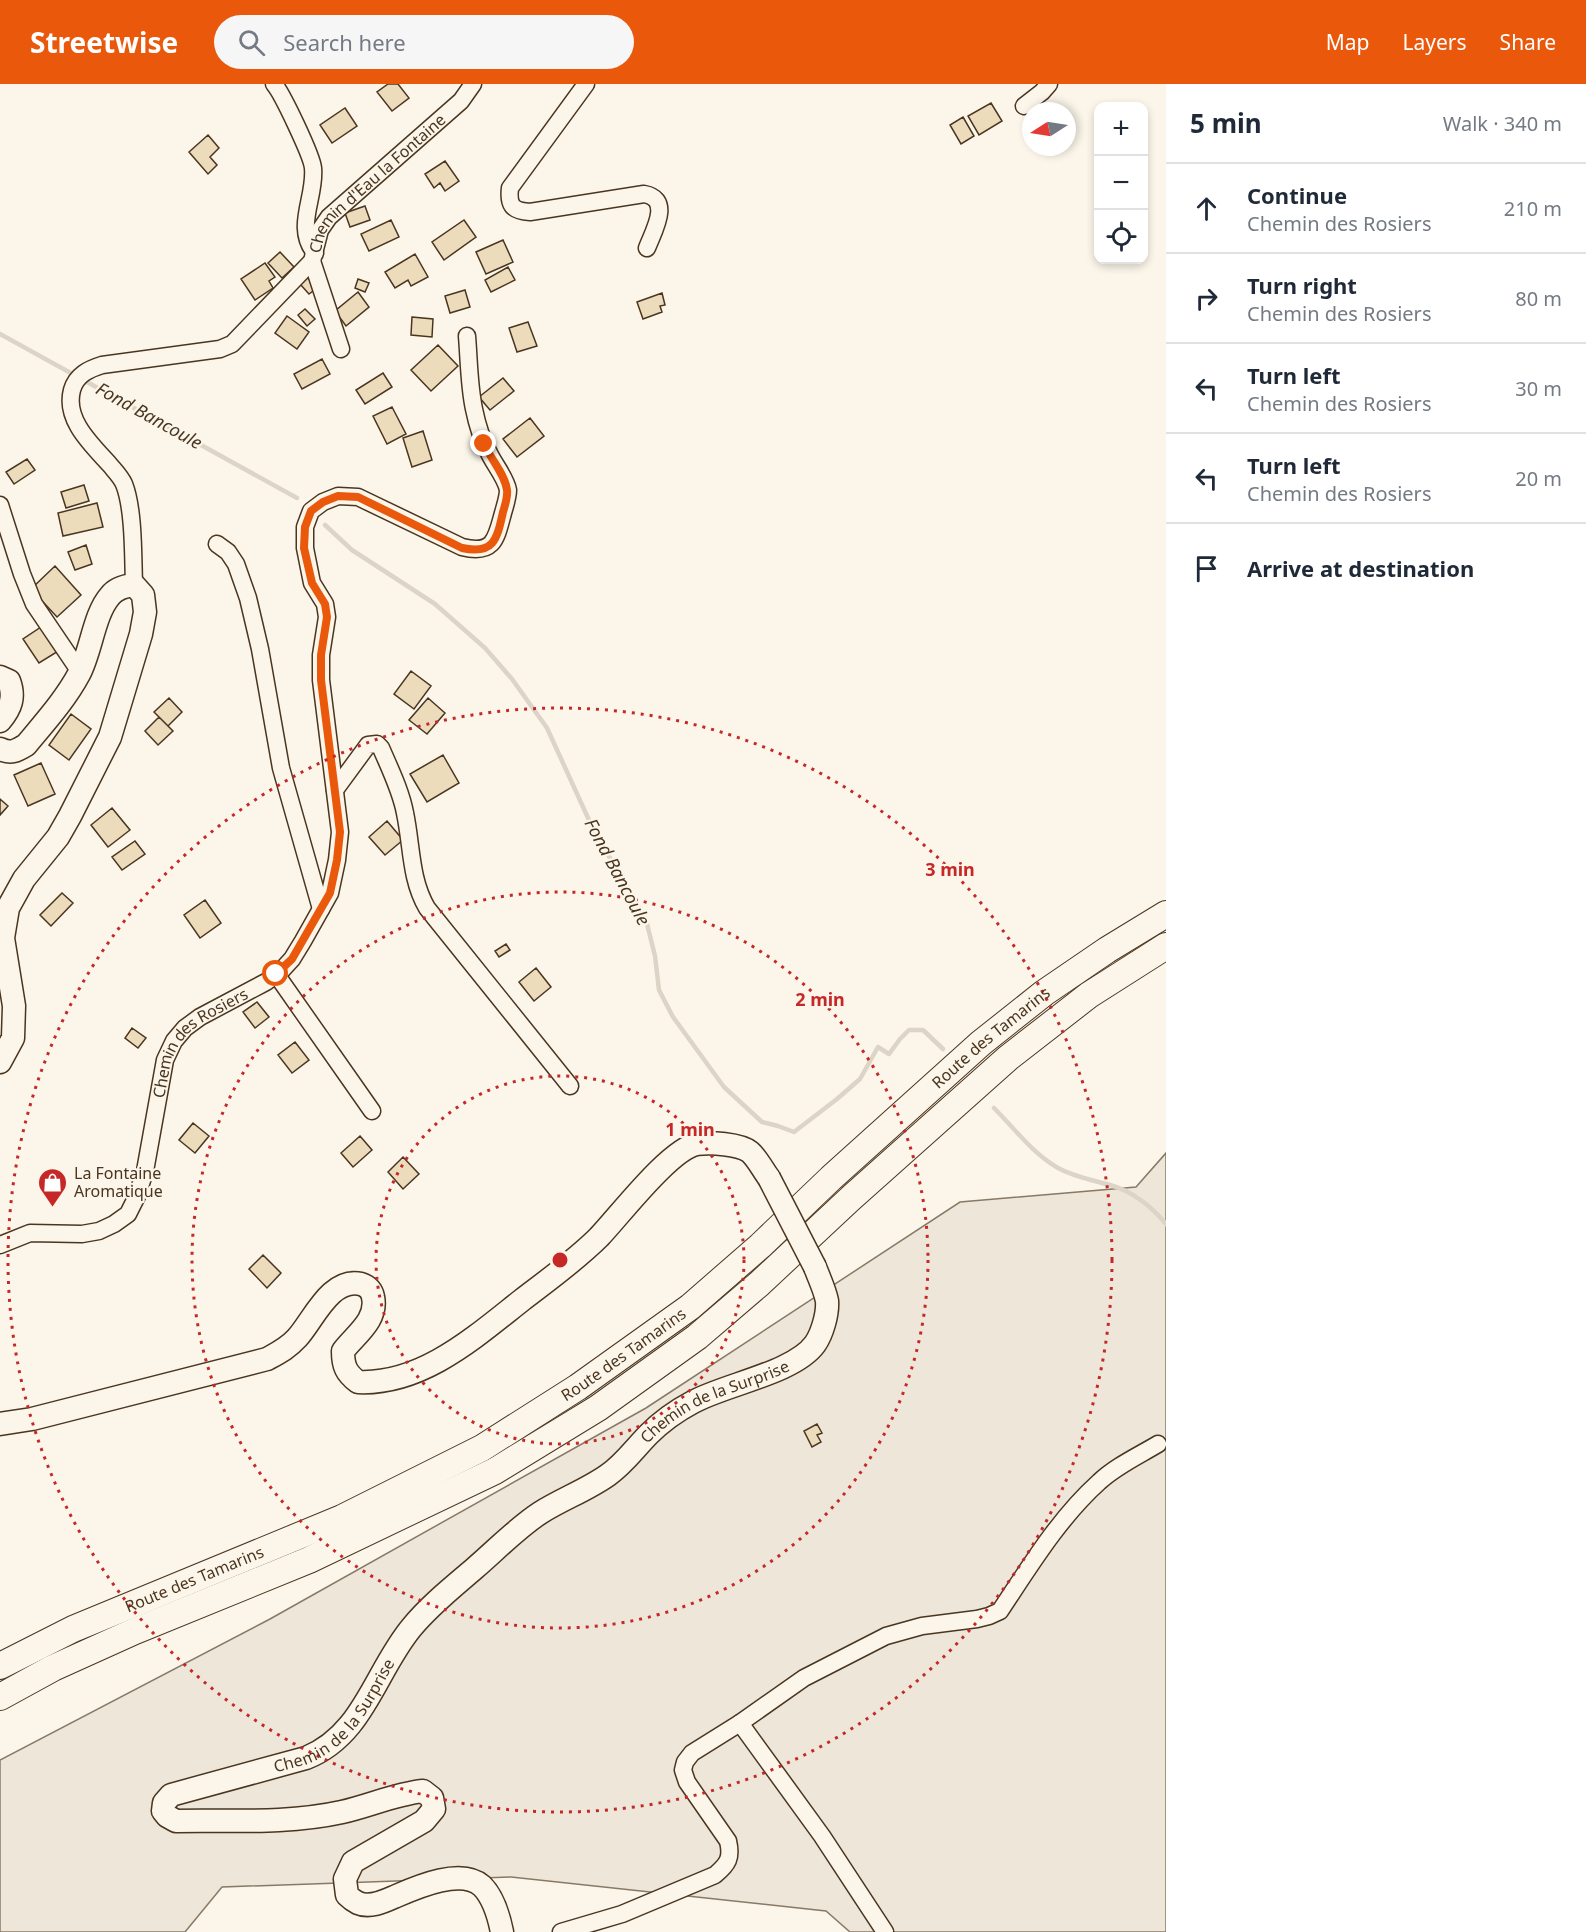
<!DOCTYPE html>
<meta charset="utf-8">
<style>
:root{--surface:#fff;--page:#f6f6f7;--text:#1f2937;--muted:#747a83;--line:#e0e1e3;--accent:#ea580c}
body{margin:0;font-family:"Noto Sans",sans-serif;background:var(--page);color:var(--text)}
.controls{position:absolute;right:18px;top:18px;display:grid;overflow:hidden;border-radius:12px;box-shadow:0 3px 9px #0003}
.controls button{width:54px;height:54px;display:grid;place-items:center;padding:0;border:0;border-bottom:2px solid var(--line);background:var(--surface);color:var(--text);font:30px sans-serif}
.compass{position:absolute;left:1022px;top:18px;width:54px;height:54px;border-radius:50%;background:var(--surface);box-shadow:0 3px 9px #0003;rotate:258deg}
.stop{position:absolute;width:18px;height:18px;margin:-14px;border:4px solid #ea580c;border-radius:50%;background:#fff}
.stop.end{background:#ea580c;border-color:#fff;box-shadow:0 2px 6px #0008}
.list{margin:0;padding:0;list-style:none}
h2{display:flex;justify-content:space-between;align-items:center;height:78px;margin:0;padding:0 24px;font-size:26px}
h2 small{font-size:20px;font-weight:400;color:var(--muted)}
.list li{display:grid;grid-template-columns:39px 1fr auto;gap:18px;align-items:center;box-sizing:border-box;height:90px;padding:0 24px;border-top:2px solid var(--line)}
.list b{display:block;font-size:22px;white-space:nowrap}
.list p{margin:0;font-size:20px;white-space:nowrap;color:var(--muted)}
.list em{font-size:20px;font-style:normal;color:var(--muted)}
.icon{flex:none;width:33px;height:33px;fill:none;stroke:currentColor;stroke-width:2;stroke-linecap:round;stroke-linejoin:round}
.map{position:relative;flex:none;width:1166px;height:1848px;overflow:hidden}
header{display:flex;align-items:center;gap:36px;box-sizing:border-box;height:84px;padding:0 30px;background:var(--accent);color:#fff}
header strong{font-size:28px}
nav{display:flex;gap:33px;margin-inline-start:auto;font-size:21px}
.search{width:420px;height:54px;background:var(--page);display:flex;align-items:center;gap:15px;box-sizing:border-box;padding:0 21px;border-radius:33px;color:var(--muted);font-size:22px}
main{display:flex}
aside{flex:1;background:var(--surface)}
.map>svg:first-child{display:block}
</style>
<header>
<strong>Streetwise</strong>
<div class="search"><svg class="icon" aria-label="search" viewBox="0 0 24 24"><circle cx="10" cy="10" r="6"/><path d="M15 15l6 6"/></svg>Search here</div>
<nav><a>Map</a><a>Layers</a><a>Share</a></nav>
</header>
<main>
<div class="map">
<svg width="1166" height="1848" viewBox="0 0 1166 1848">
<rect width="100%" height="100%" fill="#fbf6e9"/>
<path fill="#ede6d9" stroke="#887966" stroke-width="1.5" d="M 1166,1069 L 1166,1848 L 850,1848 L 826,1827 L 511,1793 L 222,1803 L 185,1848 L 0,1848 L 0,1676 L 270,1535 L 646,1324 L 960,1118 L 1136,1103 Z"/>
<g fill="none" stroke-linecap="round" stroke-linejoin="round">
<path stroke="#dcd4c6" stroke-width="4.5" d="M 0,250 L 297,414
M 325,441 L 352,466 L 435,520 L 485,564 L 512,595 L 547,644 L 599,758 L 619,787 L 646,836 L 655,872 L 659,906 L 673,933 L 724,1003 L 762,1038 L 778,1042 L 794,1048 L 837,1015 L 860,995 L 878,963 L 889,970 L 900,955 L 909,946 L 923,946 L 943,965
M 994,1024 C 1014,1044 1033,1070 1058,1084 C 1074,1093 1093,1096 1110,1101 C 1132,1107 1152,1123 1166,1140"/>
</g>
<path fill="#ecdcbc" stroke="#4a3520" stroke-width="1.5" d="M 388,0 L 398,0 L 409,14 L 392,27 L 377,8 Z
M 991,19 L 1002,37 L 979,51 L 968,32 Z
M 345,24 L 357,42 L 332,59 L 320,41 Z
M 963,33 L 974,52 L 961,60 L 950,41 Z
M 208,51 L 219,64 L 210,73 L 217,81 L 208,90 L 189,68 Z
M 445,77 L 459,97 L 445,107 L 440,99 L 434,104 L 425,90 Z
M 365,122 L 370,136 L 350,143 L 345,129 Z
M 391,136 L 399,153 L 369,167 L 361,150 Z
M 464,136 L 476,153 L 444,176 L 432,158 Z
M 503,156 L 513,178 L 486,190 L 476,168 Z
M 280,168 L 294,183 L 282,194 L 268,179 Z
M 415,170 L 428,193 L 411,202 L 408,196 L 395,204 L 385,188 Z
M 265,179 L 275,193 L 269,197 L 273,204 L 255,216 L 241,195 Z
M 508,183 L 515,196 L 491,208 L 485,196 Z
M 307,193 L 317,204 L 309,210 L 300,200 Z
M 358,195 L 369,199 L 365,208 L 355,204 Z
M 465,206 L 470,223 L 450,229 L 445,212 Z
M 358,208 L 369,223 L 346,242 L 335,227 Z
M 662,209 L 665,221 L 660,222 L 662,228 L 643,235 L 637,218 Z
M 305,225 L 315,235 L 307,242 L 298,231 Z
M 287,232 L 309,248 L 297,265 L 275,249 Z
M 412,233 L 433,235 L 432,253 L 411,251 Z
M 528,238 L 537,262 L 517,268 L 509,244 Z
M 438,261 L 458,282 L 431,307 L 411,286 Z
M 322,275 L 330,290 L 302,305 L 294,290 Z
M 383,289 L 392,303 L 365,320 L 356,306 Z
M 503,294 L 514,307 L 490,326 L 479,313 Z
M 392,323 L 406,350 L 387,360 L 373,332 Z
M 530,334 L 544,352 L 517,373 L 503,355 Z
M 423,347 L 432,376 L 412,383 L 403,354 Z
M 27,375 L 35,386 L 14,400 L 6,388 Z
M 84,401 L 89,417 L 66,424 L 61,408 Z
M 97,419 L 103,443 L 63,452 L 58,429 Z
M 86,461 L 92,480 L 75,486 L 68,468 Z
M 55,482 L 81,511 L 57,533 L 31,505 Z
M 44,541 L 60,566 L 39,579 L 23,555 Z
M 411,587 L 431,602 L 414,625 L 394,610 Z
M 169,614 L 182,628 L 168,642 L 154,628 Z
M 428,614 L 445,629 L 427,650 L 409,636 Z
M 71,630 L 91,645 L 69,676 L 49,661 Z
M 159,633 L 173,647 L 158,661 L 145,647 Z
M 443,671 L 459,699 L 427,718 L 410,690 Z
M 41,679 L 55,710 L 28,722 L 14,691 Z
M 0,715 L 8,722 L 0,731 Z
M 112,724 L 130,746 L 108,763 L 91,741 Z
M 387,737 L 403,756 L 385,771 L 369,753 Z
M 135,757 L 145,770 L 122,786 L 112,773 Z
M 62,809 L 73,819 L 51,842 L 40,831 Z
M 205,816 L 221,839 L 200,854 L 184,831 Z
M 506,860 L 510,866 L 499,873 L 495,867 Z
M 536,884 L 551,903 L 534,917 L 519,898 Z
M 257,918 L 269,933 L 255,944 L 243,928 Z
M 132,944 L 146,954 L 138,964 L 125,954 Z
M 295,958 L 309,976 L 292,989 L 278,971 Z
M 193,1039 L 209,1052 L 195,1069 L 179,1056 Z
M 360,1052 L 372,1066 L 353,1083 L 341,1069 Z
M 403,1073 L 419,1090 L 403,1105 L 388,1088 Z
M 263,1171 L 281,1189 L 267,1204 L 249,1185 Z
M 817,1340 L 822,1349 L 817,1351 L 821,1358 L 812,1363 L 804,1347 Z"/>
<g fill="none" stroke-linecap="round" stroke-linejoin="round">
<defs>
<g id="minor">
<path d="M 274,0 C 282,9 312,72 313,84 C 316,113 294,143 315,169"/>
<path d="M 586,0 L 510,104 C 508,121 512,127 530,128 L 644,110 C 673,115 653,148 647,164"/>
<path d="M 1024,22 L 1042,8 L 1049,0"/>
<path d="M 312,177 L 341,265"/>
<path d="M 0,421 L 22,490 L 34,520 L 80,588"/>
<path d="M 217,460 L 228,468 L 236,480 L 248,514 L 260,565 L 281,684 L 321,825"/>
<path id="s1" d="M 134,501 C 133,473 134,425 124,400 C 121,393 115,387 110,381 C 92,361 64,336 72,306 C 76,291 89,285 102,281 L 220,265 L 232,260 L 312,177 L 320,146 L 329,133 L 461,17 L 473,0"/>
<path d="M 335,706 L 368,661 L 377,660 L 381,664 C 390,685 401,707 405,729 C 412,762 410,795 427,824 L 570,1002"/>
<path d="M 276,890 L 372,1027"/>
<path id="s2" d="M 0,1161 L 30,1149 L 82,1150 L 99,1147 L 114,1140 L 128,1130 L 137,1112 L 145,1087 L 165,976 L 174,957 L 185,944 L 200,933 L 266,898 L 280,888 L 292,875 L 303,857 L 330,809 L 337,776 L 340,748 L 321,596 L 321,571 L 327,533 L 325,520 L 312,499 L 305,464 L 305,443 L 311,427 L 323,418 L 338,412 L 358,413 L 462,463 C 494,471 496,455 503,429 C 505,422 508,413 508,406 C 506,394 494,380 489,369 C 482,356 477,340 474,325 C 469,302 469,276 467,252"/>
<path d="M 740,1639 L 822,1752 L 885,1848"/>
<path d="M 561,1848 L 622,1830 L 715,1791 C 728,1780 732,1774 728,1757 L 687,1698 L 683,1686 L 685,1678 L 692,1669 L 740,1639 L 804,1594 L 886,1552 L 922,1542 L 977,1535 L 989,1532 L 1000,1527 C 1030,1482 1059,1434 1099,1398 C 1116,1382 1138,1372 1158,1360"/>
</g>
<g id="major">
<path d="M 0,593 L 9,597 C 15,613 11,624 0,637"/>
<path d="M 0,665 C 11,670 16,667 26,661 C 45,638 65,616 79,590 C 91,568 94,530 110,512 C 116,504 125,502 134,501 L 143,511 L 145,528 L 141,550 L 110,653 L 70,732 L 58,753 L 24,795 L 8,824 L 3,854 L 14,922 L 13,954 L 0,978"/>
<path d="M 0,1340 L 32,1335 L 267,1275 C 278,1269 288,1264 297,1254 C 313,1237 330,1193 361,1200 C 368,1202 372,1207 373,1213 C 378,1236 355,1251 343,1267 C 343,1282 346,1289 358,1298 C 422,1301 475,1253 522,1216 C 548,1196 576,1176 599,1153 C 620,1131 670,1065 697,1060 C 710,1058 740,1060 750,1068 C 757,1074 763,1086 769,1094"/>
<path id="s3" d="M 502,1848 C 499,1833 493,1813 482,1802 C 461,1783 415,1804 394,1813 C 383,1818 369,1824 358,1819 C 354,1817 350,1814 347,1811 L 345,1795 L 353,1778 L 424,1737 L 434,1725 L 432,1714 L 423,1707 C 395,1710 369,1722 342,1728 C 288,1740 230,1736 176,1737 L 167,1732 L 163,1727 L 164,1719 L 171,1711 L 306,1674 C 364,1651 375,1587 412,1543 C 430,1521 453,1503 475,1484 C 496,1466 517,1444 540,1429 C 562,1415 587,1406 608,1391 C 624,1380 635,1364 649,1350 C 661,1338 678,1326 693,1318 C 726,1300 794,1289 815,1260 C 822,1250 828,1230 827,1217 C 825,1206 819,1194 815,1183"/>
</g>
<g id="highway">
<path id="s4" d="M 0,1582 L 73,1545 L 342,1434 L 482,1364 L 578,1303 L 690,1223 L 760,1162 L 831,1094 L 981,959 L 1044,909 L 1107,866 L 1166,830"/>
<path d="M 0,1613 L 53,1584 L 135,1547 L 309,1476 L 495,1387 L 598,1324 L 697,1253 L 759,1200 L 851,1114 L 1008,974 L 1089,911 L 1166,862"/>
</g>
</defs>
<use href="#minor" stroke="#4a3520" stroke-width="19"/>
<use href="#major" stroke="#4a3520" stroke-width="25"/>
<use href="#highway" stroke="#4a3520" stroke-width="28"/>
<use href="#minor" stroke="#fbf6e9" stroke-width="16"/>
<use href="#major" stroke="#fbf6e9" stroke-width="22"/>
<use href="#highway" stroke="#fbf6e9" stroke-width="26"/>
<defs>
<path id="major-bridge" d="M 769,1094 L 815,1183"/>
</defs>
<use href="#major-bridge" stroke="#4a3520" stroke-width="25" stroke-linecap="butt"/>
<use href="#major-bridge" stroke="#fbf6e9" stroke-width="22"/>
</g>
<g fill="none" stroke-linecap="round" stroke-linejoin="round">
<path stroke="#ea580c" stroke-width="8" d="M 276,890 L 292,875 L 330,809 L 337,776 L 340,748 L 321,596 L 321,571 L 327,533 L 325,520 L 312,499 L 304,464 L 305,443 L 311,427 L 323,418 L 338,412 L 358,413 L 462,464 C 494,471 497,455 503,428 C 505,421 508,413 507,406 C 505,390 490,374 484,360"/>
</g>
<g fill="none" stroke="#c62828" stroke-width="3" stroke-dasharray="3 6">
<circle cx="560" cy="1176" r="184"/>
<circle cx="560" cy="1176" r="368"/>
<circle cx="560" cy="1176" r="552"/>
</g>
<defs>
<symbol id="shop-pin" viewBox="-11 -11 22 30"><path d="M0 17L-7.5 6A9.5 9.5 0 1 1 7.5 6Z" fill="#c62828" stroke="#fbf6e9"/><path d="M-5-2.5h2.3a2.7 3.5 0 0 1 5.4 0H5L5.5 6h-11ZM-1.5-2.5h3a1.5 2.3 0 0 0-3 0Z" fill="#fff"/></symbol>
</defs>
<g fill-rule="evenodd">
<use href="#shop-pin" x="36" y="1082" width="33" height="45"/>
</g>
<g text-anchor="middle" stroke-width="4.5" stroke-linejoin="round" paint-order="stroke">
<g font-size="16" fill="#4a3520" stroke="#fbf6e9">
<text dy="6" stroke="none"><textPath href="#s1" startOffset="606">Chemin d'Eau la Fontaine</textPath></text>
<text dy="6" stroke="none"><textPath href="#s4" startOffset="1185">Route des Tamarins</textPath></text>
<text dy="6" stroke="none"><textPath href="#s2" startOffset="330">Chemin des Rosiers</textPath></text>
<text dy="6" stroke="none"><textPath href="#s4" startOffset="699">Route des Tamarins</textPath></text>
<text dy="6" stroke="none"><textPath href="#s3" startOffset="1329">Chemin de la Surprise</textPath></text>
<text dy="6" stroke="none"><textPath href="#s4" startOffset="213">Route des Tamarins</textPath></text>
<text dy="6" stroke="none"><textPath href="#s3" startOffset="825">Chemin de la Surprise</textPath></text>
</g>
<g font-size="16" fill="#4a3520" stroke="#fbf6e9" text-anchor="start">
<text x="74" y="1095">La Fontaine<tspan x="74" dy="18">Aromatique</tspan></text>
</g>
<g font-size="18" font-style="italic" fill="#4a3520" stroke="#fbf6e9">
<text transform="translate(149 332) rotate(29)" y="6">Fond Bancoule</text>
<text transform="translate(617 788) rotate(62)" y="6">Fond Bancoule</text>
</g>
</g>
<circle cx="560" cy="1176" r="9" fill="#c62828" stroke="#fbf6e9" stroke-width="3"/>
<g font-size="18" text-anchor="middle" font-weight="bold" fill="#c62828" stroke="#fbf6e9" stroke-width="4.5" stroke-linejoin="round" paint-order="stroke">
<text x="950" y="792">3 min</text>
<text x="820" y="922">2 min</text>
<text x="690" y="1052">1 min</text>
</g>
</svg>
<div class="controls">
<button>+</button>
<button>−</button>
<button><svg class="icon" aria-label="locate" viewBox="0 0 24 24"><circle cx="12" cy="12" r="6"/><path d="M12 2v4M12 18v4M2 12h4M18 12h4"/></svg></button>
</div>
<svg class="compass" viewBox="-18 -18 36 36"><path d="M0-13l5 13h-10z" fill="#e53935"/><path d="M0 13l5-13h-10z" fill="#747a83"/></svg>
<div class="stop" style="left:276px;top:890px"></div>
<div class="stop end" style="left:484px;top:360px"></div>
</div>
<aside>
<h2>5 min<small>Walk · 340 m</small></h2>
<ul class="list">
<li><svg class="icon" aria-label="ahead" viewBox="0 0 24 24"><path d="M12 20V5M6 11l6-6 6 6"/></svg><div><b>Continue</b><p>Chemin des Rosiers</p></div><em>210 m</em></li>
<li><svg class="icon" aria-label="right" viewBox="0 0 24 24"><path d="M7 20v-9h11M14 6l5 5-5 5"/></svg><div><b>Turn right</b><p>Chemin des Rosiers</p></div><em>80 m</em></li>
<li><svg class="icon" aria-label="left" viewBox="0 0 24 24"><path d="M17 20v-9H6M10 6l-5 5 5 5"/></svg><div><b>Turn left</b><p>Chemin des Rosiers</p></div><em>30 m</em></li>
<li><svg class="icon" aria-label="left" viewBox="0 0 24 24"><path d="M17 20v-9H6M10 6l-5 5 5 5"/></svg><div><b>Turn left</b><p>Chemin des Rosiers</p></div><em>20 m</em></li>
<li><svg class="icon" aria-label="arrive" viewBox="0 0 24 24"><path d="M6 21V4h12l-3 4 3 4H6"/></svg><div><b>Arrive at destination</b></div></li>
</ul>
</aside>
</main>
